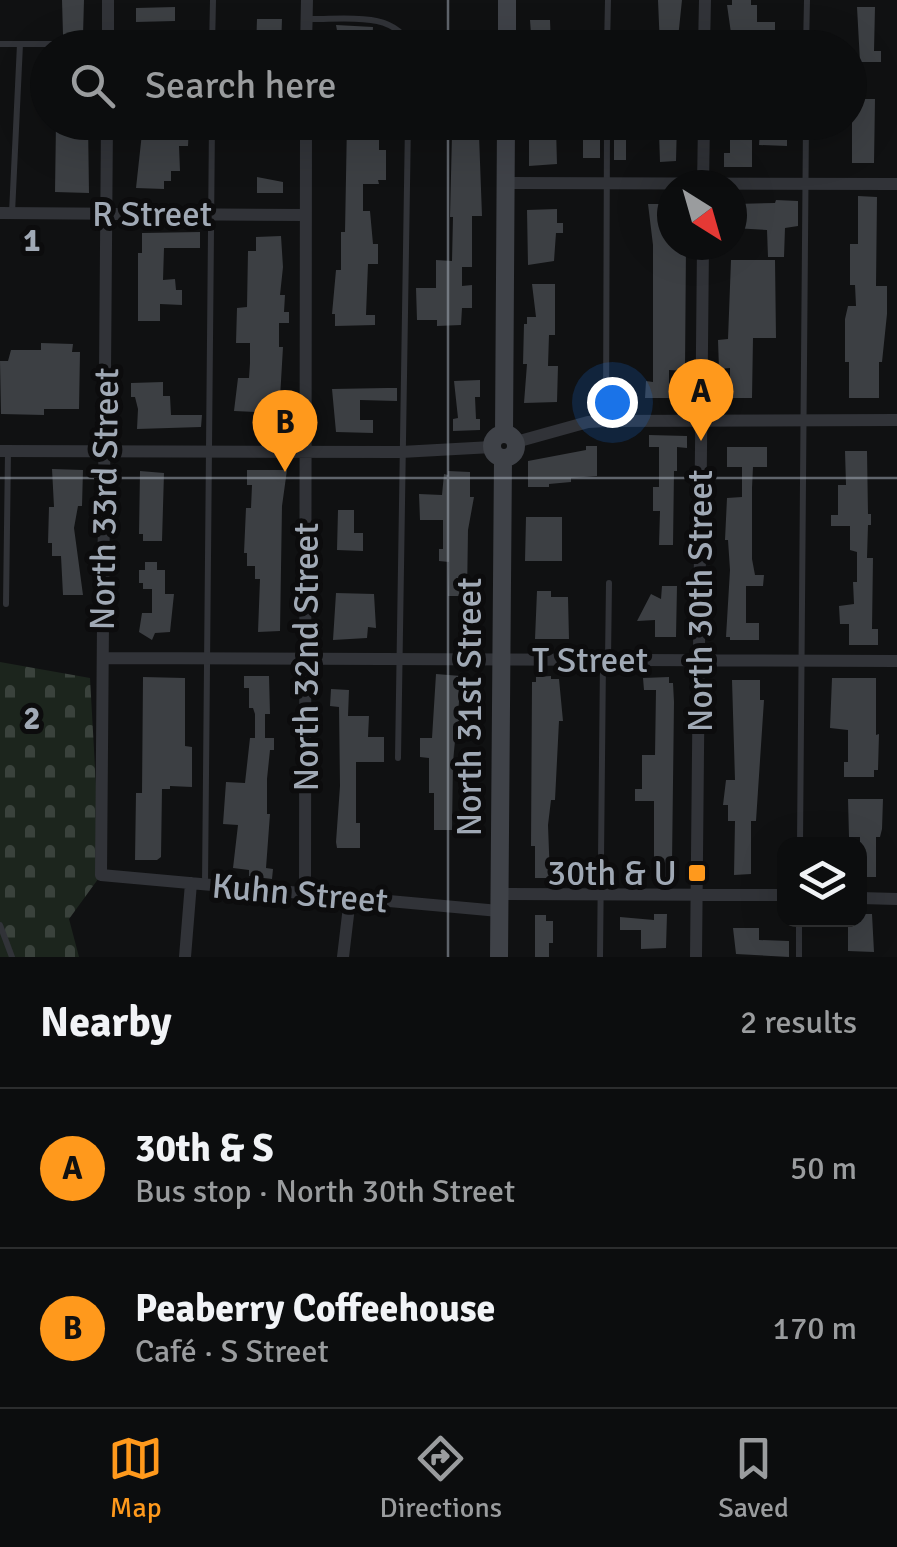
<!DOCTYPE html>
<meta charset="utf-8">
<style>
:root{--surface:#0c0d0e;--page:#151617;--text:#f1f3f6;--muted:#9a9c9e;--line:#2c2d2e;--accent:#ff991c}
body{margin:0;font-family:Signika,sans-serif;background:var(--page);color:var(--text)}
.controls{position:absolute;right:30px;bottom:30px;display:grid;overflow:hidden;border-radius:20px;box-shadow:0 10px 40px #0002}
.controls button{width:90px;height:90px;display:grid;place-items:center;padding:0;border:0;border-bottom:2px solid var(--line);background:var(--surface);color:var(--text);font:50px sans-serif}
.compass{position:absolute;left:657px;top:170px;width:90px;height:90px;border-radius:50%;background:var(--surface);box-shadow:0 10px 40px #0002;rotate:143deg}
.you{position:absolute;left:612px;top:402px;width:35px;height:35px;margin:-25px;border:8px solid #fff;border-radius:50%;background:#1a73e8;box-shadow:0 0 0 15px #1a73e833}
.badge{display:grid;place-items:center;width:65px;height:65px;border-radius:50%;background:var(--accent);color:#111;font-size:32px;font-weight:700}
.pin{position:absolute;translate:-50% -82px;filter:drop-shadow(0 2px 5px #0008)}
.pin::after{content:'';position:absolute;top:52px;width:35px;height:30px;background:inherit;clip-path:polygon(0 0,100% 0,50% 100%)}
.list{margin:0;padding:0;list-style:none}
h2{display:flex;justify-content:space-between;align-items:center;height:130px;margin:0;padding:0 40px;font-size:42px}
h2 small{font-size:32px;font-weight:400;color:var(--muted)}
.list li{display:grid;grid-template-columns:65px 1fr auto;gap:30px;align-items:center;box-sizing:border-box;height:160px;padding:0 40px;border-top:2px solid var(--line)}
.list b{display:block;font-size:38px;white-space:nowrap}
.list p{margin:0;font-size:32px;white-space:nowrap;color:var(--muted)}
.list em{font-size:32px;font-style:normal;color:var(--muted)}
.icon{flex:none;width:55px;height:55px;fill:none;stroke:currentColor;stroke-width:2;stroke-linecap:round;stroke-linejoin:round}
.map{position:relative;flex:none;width:897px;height:957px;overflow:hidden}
.search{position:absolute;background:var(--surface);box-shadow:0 10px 40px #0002;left:30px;right:30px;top:30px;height:110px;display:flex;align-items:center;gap:25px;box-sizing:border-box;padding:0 35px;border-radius:55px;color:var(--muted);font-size:38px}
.sheet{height:450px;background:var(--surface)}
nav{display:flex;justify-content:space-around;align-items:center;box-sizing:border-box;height:140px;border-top:2px solid var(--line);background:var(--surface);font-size:28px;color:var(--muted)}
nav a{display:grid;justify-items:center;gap:5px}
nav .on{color:var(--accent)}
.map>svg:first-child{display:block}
</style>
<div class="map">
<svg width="897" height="957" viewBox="0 0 897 957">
<defs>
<pattern id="cemetery-stones" width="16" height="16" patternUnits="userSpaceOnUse" patternTransform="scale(2.5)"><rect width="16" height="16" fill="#1c251d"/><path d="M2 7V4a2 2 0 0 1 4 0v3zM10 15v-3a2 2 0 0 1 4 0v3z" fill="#3a423c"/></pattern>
</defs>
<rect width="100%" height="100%" fill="#101112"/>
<path fill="url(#cemetery-stones)" d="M 0,662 L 90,678 L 101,875 L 69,919 L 79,957 L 0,957 Z"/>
<path fill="#3c3f43" d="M 62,0 L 84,0 L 83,35 L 63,35 Z
M 658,0 L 682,0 L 677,48 L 660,48 Z
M 732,0 L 751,0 L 751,5 L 757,5 L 757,22 L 775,22 L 775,33 L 731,33 L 727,5 L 732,5 Z
M 175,7 L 175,21 L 136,22 L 136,8 Z
M 857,7 L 875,7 L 874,51 L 881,51 L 881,62 L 860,62 Z
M 257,19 L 282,19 L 281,48 L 256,48 Z
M 530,20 L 550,20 L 551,48 L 532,48 Z
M 336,25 L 373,27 L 372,48 L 340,47 Z
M 852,99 L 875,99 L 874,163 L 852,163 Z
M 56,122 L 88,122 L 89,193 L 55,192 Z
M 347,122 L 371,122 L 371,135 L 379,135 L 379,150 L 386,150 L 386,180 L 378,180 L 379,184 L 363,184 L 363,211 L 370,211 L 373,244 L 378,244 L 378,264 L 368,264 L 367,289 L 366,315 L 375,315 L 375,325 L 335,326 L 335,314 L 332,314 L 336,270 L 341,270 L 341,232 L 345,232 Z
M 529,122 L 549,122 L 549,128 L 556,128 L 557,164 L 529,166 Z
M 655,122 L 677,122 L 676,161 L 660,162 L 659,133 L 655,133 Z
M 143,124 L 189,125 L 188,146 L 179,146 L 180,171 L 171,171 L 171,181 L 164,181 L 164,189 L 136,188 Z
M 583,130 L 600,130 L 600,158 L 583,158 Z
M 760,130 L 787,131 L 787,146 L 759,145 Z
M 614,132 L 626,133 L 626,160 L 614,160 Z
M 452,134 L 479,135 L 482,216 L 472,216 L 472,267 L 462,267 L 462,286 L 472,285 L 472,308 L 462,308 L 461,325 L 437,326 L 437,320 L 417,320 L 416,288 L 436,288 L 436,260 L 452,261 L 453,217 L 450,217 Z
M 730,138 L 752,138 L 752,167 L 724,167 L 724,153 L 730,153 Z
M 257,177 L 283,182 L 283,193 L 257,193 Z
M 858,196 L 877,197 L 876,286 L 887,286 L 887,314 L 882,362 L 879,362 L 879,398 L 849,398 L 849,362 L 845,362 L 845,319 L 848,306 L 856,306 L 855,285 L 850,285 L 850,244 L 858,244 Z
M 776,200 L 798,201 L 798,226 L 785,228 L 784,257 L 768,257 L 767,230 L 733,228 L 734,204 L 775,203 Z
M 648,204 L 672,204 L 672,245 L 686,245 L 685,371 L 669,370 L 669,398 L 645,398 L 646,381 L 653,382 L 653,245 Z
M 557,209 L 557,223 L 563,223 L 563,233 L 556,233 L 554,261 L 528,265 L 527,210 Z
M 200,232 L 200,248 L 164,248 L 163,280 L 175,279 L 176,290 L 182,290 L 182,305 L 160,304 L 160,321 L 138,321 L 138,253 L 142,253 L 142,233 Z
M 281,236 L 283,267 L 280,295 L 285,295 L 284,312 L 289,312 L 289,323 L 279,323 L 279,347 L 283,347 L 279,415 L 282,429 L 260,429 L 257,412 L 234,411 L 238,378 L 249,378 L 250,363 L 250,343 L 236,343 L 237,308 L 247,307 L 248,251 L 256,251 L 256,237 Z
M 731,260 L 775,260 L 776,338 L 753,338 L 752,398 L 730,398 L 730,368 L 719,369 L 718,340 L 728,339 Z
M 532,284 L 555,284 L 555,335 L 549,335 L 548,366 L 558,366 L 557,402 L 524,403 L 527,364 L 523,364 L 524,324 L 527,324 L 527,317 L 536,317 Z
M 41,343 L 73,344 L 72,352 L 80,352 L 79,409 L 44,409 L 44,415 L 1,414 L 0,361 L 8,361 L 11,350 L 41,350 Z
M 480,380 L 480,397 L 475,397 L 476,419 L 480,419 L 480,430 L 453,431 L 453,419 L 458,418 L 454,381 Z
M 163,382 L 163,396 L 170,396 L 171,415 L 202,415 L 201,427 L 137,429 L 138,409 L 135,397 L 131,397 L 131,383 Z
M 387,388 L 397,388 L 397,401 L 360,400 L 360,420 L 373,420 L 373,433 L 336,432 L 332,389 Z
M 649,435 L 687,436 L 687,448 L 677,447 L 677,471 L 674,471 L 673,545 L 659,545 L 660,511 L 653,511 L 653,487 L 659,487 L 659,447 L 649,447 Z
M 586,446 L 597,446 L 597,476 L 571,478 L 571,482 L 549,484 L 549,487 L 528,487 L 528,461 L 586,450 Z
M 727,447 L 767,447 L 767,467 L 753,467 L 752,488 L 752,559 L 755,575 L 764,575 L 763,586 L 746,586 L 746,623 L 759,623 L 759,640 L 730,640 L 730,637 L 726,637 L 730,570 L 728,540 L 725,540 L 727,498 L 742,497 L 742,467 L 727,467 Z
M 845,451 L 867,451 L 868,514 L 871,514 L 871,525 L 868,525 L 867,558 L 873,558 L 872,629 L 878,629 L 878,645 L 849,645 L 849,624 L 840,624 L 839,606 L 854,604 L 853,582 L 857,582 L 857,552 L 850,550 L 850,526 L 831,526 L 831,515 L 838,515 L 838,485 L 846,485 Z
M 52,469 L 83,470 L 82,506 L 78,506 L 74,528 L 83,595 L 63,595 L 61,556 L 52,556 L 52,543 L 48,543 L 49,507 L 54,507 Z
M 247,470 L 287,470 L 282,506 L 280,631 L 258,632 L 260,579 L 255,579 L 255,566 L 247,566 L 247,553 L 244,553 L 246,508 L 251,508 L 252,485 L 247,485 Z
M 140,471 L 164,473 L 162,541 L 143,541 L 143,534 L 139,534 Z
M 448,471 L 470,472 L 470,497 L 474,497 L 468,530 L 467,596 L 448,596 L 449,562 L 439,561 L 439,549 L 443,549 L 443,520 L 420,520 L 419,494 L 442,495 L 444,474 L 448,475 Z
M 338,510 L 354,510 L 354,533 L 363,533 L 363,551 L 337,550 Z
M 526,517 L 562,517 L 562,561 L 525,561 Z
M 145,562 L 157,562 L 157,570 L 165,570 L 165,594 L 174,594 L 170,632 L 155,633 L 152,640 L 139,632 L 142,613 L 152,613 L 152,589 L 143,589 L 143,583 L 139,583 L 139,570 L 145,570 Z
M 662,586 L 677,586 L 676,637 L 655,637 L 655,620 L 637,621 L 651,594 L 661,599 Z
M 537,591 L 551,591 L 551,597 L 568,597 L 569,639 L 535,639 Z
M 336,593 L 374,594 L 376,628 L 368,627 L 367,638 L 333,640 Z
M 436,674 L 461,676 L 458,714 L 462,714 L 460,730 L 456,730 L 453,762 L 452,830 L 434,830 L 434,793 L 429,793 L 429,758 L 420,757 L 420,738 L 432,738 Z
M 244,676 L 269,676 L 270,714 L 265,714 L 265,738 L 274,738 L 274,750 L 270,750 L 267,779 L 267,814 L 270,814 L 266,868 L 273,869 L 272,879 L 249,876 L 249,870 L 233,868 L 238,825 L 223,824 L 226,782 L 245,783 L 250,738 L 255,738 L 255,714 L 253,708 L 249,708 L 249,688 L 244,688 Z
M 551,676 L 551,679 L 559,679 L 563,721 L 559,721 L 555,800 L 551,800 L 548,825 L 550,878 L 535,878 L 535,846 L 531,846 L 532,682 L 536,682 L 536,677 Z
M 143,677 L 185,678 L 185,746 L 192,747 L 192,787 L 170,786 L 170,789 L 162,789 L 161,857 L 157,860 L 135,860 L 136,793 L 142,793 Z
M 669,677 L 669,683 L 673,683 L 674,702 L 672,864 L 675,864 L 675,874 L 669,874 L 669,879 L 654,879 L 654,801 L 635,801 L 635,789 L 642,789 L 642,755 L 655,755 L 656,690 L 644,690 L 643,678 Z
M 832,678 L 876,678 L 876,735 L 879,734 L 878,770 L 874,770 L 874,777 L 844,777 L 844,762 L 848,762 L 848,730 L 830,728 Z
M 732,680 L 760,680 L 760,700 L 764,700 L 756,821 L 751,821 L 751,874 L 734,875 L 735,821 L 728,821 L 728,805 L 723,805 L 726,780 L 735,780 Z
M 331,689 L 349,690 L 348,716 L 369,716 L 368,737 L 384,737 L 384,762 L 356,762 L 356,823 L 360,823 L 360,848 L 337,848 L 336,842 L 340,786 L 339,707 L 330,706 Z
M 848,799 L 883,799 L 882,829 L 880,837 L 876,837 L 876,877 L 860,877 L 860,837 L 849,837 Z
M 654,914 L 667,914 L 666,948 L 641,949 L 641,930 L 620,930 L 620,917 L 654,920 Z
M 860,914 L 872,914 L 874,952 L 848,951 L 848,920 L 860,920 Z
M 535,915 L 546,915 L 546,921 L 553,921 L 553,943 L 549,943 L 549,957 L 535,957 Z
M 733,928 L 759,928 L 759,940 L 789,941 L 789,957 L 736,954 Z"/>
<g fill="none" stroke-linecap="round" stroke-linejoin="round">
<path stroke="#313338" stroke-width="6" d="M 308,19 C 341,20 397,9 410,48
M 0,44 L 107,44
M 212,48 L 213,0
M 607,48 L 608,0
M 806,48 L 807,0
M 12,213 L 20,44
M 606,421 L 607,122
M 6,604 L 8,452
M 608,659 L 609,583
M 398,758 L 408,122
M 800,844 L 806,122
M 205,884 L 212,122
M 0,925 L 12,957
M 600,957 L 603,660
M 799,957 L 799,919"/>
<path stroke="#313338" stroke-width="12" d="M 108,48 L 108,0
M 306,48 L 307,0
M 704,48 L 705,0
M 107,122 L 101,875 L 499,911
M 506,183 L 897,184
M 703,185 L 704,122
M 0,213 L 305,215
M 516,442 L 588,422 L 606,421 L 897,420
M 0,451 L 401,452 L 492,447
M 103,658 L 897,661
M 305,892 L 306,122
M 500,894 L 784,895
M 860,898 L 897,899
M 185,957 L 191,883
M 343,957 L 350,898
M 696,957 L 703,245"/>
<path stroke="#3f4248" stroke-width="18" d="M 507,48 L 507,0
M492 446a12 12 0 1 1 24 0a12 12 0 1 1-24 0Z
M 504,434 L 506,122
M 499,957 L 503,458"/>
</g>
<path fill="none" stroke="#a0a9b5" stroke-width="2.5" stroke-opacity="0.55" d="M 448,0 L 448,48M 448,122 L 448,957M 0,478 L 897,478"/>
<rect fill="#ff991c" stroke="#0c0c0d" stroke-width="4" x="687" y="863" width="20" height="20" rx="5"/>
<g text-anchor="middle" stroke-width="10" stroke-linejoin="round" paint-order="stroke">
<g font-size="35" fill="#a0a9b5" stroke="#0c0c0d">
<text x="152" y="226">R Street</text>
<text transform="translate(104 499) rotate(-89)" y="12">North 33rd Street</text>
<text transform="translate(700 601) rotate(-90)" y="12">North 30th Street</text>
<text transform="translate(306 657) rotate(-90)" y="12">North 32nd Street</text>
<text x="590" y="672">T Street</text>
<text transform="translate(469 707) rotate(-90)" y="12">North 31st Street</text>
<text transform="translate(300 893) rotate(5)" y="12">Kuhn Street</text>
</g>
<g font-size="35" fill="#a0a9b5" stroke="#0c0c0d" text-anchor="end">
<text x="677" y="885">30th &amp; U</text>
</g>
</g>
<g font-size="32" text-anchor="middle" font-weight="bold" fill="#a0a9b5" stroke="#0c0c0d" stroke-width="10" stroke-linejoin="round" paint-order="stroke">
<text x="32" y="251">1</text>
<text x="32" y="729">2</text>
</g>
</svg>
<div class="controls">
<button><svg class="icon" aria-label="layers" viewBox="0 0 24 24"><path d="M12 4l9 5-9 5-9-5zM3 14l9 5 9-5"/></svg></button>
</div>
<svg class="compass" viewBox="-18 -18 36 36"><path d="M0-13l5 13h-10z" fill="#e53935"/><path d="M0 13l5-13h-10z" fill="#9a9c9e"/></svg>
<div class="you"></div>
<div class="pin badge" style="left:701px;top:441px">A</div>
<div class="pin badge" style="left:285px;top:472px">B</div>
<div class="search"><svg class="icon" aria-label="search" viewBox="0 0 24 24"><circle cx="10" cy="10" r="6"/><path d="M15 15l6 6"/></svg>Search here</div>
</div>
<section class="sheet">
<h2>Nearby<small>2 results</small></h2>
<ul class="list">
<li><span class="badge">A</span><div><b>30th &amp; S</b><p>Bus stop · North 30th Street</p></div><em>50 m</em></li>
<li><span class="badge">B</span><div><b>Peaberry Coffeehouse</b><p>Café · S Street</p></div><em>170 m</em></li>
</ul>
</section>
<nav>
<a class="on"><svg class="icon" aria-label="map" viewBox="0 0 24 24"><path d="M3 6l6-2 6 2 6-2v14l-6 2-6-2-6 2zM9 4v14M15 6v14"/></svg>Map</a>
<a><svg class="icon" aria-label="directions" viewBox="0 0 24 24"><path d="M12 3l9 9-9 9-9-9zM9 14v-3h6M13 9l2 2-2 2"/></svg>Directions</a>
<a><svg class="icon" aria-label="saved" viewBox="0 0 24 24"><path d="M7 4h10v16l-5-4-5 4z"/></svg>Saved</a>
</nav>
